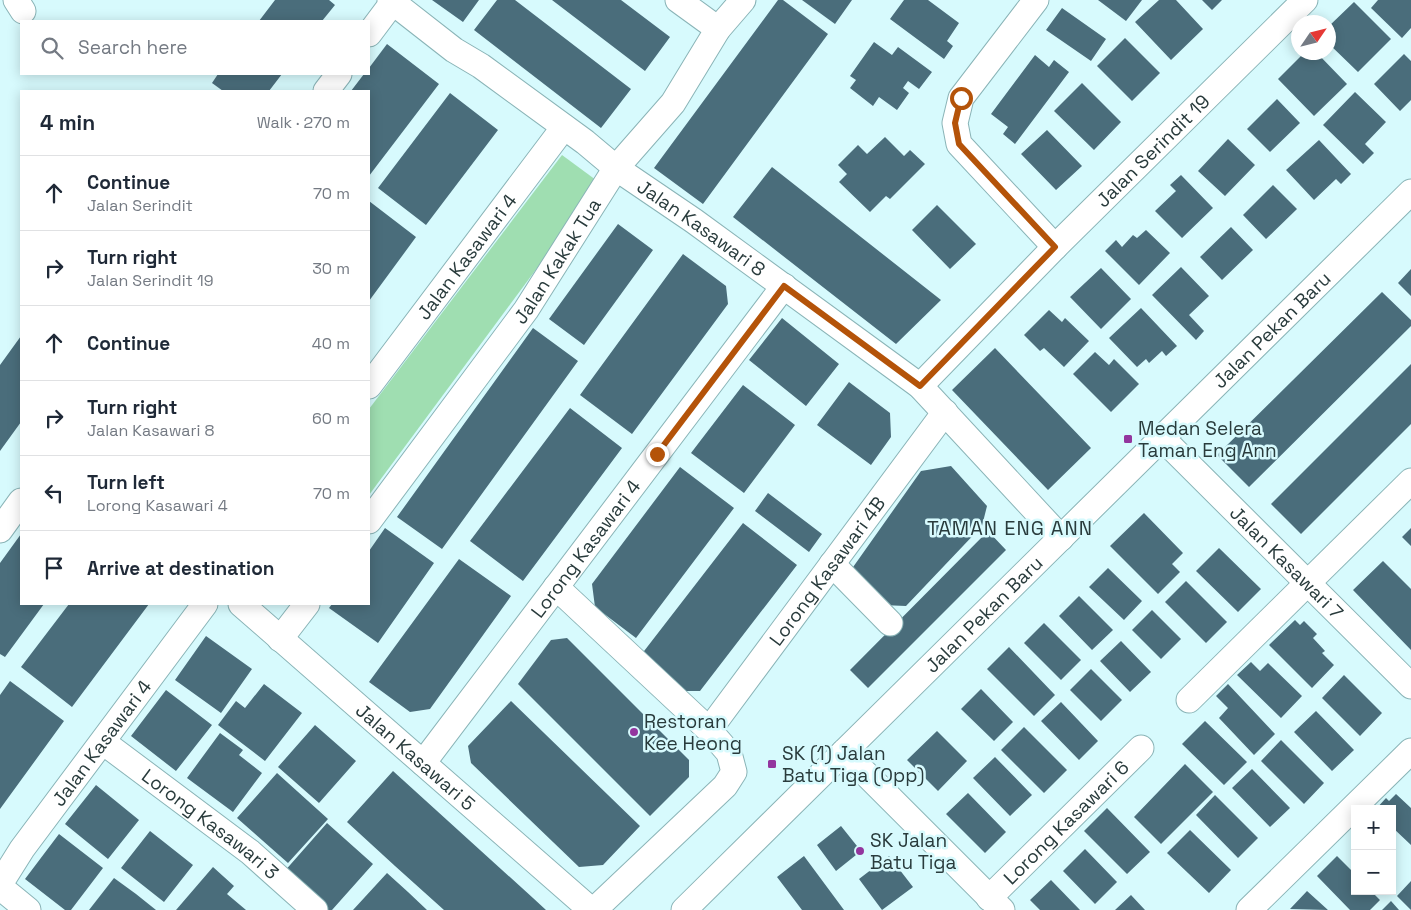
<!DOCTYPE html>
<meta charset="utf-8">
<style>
:root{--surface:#fff;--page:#f2f2f3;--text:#1f2937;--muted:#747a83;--line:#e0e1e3}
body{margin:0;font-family:"Space Grotesk",sans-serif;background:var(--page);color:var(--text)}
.controls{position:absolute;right:15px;bottom:15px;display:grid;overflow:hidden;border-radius:0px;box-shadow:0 2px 12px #0003}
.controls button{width:45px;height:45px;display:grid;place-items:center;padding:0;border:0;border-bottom:1px solid var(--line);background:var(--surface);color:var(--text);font:25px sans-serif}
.compass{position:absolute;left:1291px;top:15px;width:45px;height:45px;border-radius:50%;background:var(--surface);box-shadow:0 2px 12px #0003;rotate:55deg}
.stop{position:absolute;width:15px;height:15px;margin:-11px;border:4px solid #b45309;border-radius:50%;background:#fff}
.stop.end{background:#b45309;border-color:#fff;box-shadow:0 1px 5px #0008}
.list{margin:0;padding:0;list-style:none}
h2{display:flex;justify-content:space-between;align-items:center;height:65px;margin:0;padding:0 20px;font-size:21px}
h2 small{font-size:16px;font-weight:400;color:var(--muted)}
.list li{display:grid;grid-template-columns:32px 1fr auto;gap:15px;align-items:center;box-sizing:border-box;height:75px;padding:0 20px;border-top:1px solid var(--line)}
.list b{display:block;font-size:19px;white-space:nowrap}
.list p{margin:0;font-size:16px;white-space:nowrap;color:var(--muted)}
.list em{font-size:16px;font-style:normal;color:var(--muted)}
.icon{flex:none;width:28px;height:28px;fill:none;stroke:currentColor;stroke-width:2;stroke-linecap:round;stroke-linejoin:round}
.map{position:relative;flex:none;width:1411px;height:910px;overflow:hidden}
.search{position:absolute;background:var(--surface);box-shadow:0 2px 12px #0003;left:20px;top:20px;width:350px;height:55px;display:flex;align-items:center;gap:12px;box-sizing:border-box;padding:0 18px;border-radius:0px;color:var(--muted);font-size:19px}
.panel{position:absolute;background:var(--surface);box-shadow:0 2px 12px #0003;left:20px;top:90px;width:350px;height:515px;border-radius:0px}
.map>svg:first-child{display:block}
</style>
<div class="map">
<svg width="1411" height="910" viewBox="0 0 1411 910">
<rect width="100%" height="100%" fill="#d7fafd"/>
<path fill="#9fdeb1" d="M 562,155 L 600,183 L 369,495 L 369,409 Z"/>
<path fill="#4a6d7b" d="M 275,0 L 329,0 L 335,5 L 322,21 L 259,21 Z
M 432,0 L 479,0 L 463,22 Z
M 497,0 L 515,0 L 631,89 L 601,128 L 474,30 Z
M 552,0 L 621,0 L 670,37 L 645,71 Z
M 778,0 L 783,0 L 828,34 L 703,204 L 654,168 Z
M 802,0 L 852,0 L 835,24 Z
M 904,0 L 928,0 L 959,23 L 947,41 L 953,46 L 944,59 L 890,19 Z
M 1098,0 L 1142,0 L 1126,21 Z
M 1159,0 L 1176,0 L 1203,29 L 1171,60 L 1135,22 Z
M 1202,0 L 1222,0 L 1212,10 Z
M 1378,0 L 1411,0 L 1411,28 L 1402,38 L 1371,8 Z
M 1354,2 L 1391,39 L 1358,72 L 1328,43 L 1328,27 Z
M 1062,8 L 1106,39 L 1091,61 L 1046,30 Z
M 1125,38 L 1160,73 L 1132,101 L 1097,66 Z
M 874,42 L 892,55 L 898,47 L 932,72 L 919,89 L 908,81 L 903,88 L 909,93 L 897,110 L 879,97 L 873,106 L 850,88 L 856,80 L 850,76 Z
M 387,44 L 439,84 L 369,176 L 369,91 L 351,91 L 364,74 L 369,74 L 369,68 Z
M 1305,52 L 1316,52 L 1347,84 L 1314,116 L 1278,79 Z
M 1404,54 L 1411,61 L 1411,100 L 1400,111 L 1374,84 Z
M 1035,55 L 1049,67 L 1054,60 L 1069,72 L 1015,144 L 1003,134 L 1008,127 L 991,114 Z
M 218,74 L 282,74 L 269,91 L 223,91 L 212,83 Z
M 1082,83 L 1121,122 L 1094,150 L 1054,111 Z
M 1355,92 L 1386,122 L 1365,144 L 1374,153 L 1363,164 L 1323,125 Z
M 450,93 L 498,130 L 426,225 L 378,188 Z
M 1277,99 L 1300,123 L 1270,152 L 1247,129 Z
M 1047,130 L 1082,166 L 1056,190 L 1021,154 Z
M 885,137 L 904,156 L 910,150 L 925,164 L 890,199 L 886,196 L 870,212 L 839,182 L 847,174 L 838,165 L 858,145 L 867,154 Z
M 1228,139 L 1255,165 L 1225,196 L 1198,171 Z
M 1319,140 L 1351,174 L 1341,184 L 1336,179 L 1314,200 L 1286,170 Z
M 772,167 L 941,300 L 896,344 L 733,217 Z
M 1181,175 L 1213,208 L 1182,238 L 1155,211 L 1176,191 L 1170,185 Z
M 1273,185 L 1297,209 L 1266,239 L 1243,215 Z
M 369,201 L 416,237 L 369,301 Z
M 937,205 L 976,244 L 950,269 L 912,230 Z
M 618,224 L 653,250 L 584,345 L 549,319 Z
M 1231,227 L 1253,250 L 1222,280 L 1200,257 Z
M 1146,230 L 1170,253 L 1139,285 L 1105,251 L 1116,240 L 1122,247 L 1133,235 L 1137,238 Z
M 683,254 L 726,286 L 728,304 L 632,434 L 580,395 Z
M 1181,267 L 1209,296 L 1189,315 L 1204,331 L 1196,340 L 1152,295 Z
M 1101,268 L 1131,299 L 1101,329 L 1070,297 Z
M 1411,269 L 1411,296 L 1398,283 Z
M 1382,292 L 1411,320 L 1411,326 L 1249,487 L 1217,455 Z
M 1141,308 L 1177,346 L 1166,356 L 1162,351 L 1149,363 L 1146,359 L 1137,367 L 1109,338 Z
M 1049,310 L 1062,322 L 1065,318 L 1089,341 L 1064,367 L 1044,348 L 1040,351 L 1024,335 Z
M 782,318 L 839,364 L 806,406 L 749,360 Z
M 533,328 L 578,361 L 442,549 L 397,517 Z
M 21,336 L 21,422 L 0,451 L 0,365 Z
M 995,348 L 1091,448 L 1048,490 L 952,390 Z
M 1095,352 L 1109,365 L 1114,359 L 1139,384 L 1111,412 L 1073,374 Z
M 1411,364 L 1411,424 L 1301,534 L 1271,504 Z
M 849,382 L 890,413 L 891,437 L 871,465 L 817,425 Z
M 743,385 L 795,425 L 744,493 L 691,453 Z
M 570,408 L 622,448 L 523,581 L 470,541 Z
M 951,466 L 987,506 L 982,526 L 906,606 L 882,605 L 851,570 L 921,471 Z
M 680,467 L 734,508 L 636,638 L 595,607 L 592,584 Z
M 768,493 L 822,534 L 809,552 L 755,511 Z
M 1144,513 L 1183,553 L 1172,564 L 1180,572 L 1158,594 L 1110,546 Z
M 743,523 L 797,565 L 700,691 L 678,691 L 641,655 Z
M 385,528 L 434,563 L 378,643 L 329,608 L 332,604 L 369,604 L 369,551 Z
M 1411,528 L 1411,546 L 1402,537 Z
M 988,531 L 1006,550 L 868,688 L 850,670 Z
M 21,534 L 21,604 L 44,604 L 5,657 L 0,654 L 0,563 Z
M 1219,548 L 1261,589 L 1238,612 L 1196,571 Z
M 459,559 L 511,596 L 430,709 L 410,712 L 369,682 Z
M 1383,561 L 1411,589 L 1411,650 L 1353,590 Z
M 1108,568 L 1142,601 L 1124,620 L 1089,587 Z
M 1186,581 L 1227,622 L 1206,643 L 1165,602 Z
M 1079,596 L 1113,630 L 1092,650 L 1059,616 Z
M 69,604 L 149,604 L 72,707 L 21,667 Z
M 1152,610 L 1181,639 L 1161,659 L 1132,630 Z
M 1295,620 L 1300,625 L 1304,621 L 1317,634 L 1313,638 L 1325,651 L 1322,653 L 1334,665 L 1312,688 L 1269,645 Z
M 1044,623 L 1081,660 L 1061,680 L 1024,643 Z
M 206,636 L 252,669 L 221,713 L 175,680 Z
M 567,638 L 689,760 L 689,777 L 650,816 L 518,684 L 551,640 Z
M 1121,641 L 1151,672 L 1130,692 L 1100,661 Z
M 1009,647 L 1055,695 L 1034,716 L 987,669 Z
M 1251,662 L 1260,671 L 1268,663 L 1302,696 L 1281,718 L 1237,675 Z
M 1091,669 L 1122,700 L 1101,721 L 1070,690 Z
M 1344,675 L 1382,713 L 1360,736 L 1322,698 Z
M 10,681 L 64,721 L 0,809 L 0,695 Z
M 264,684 L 302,713 L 265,761 L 218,725 L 236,701 L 245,708 Z
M 1228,684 L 1275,734 L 1254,755 L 1219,718 L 1228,708 L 1216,696 Z
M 981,689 L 1013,722 L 994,741 L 961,709 Z
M 166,690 L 212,725 L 176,771 L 131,736 Z
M 511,701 L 640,826 L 603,865 L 579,867 L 471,763 L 468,746 Z
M 1061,702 L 1098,741 L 1079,760 L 1041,721 Z
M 1316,711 L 1354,750 L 1332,771 L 1294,732 Z
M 1205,721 L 1247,762 L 1224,785 L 1182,744 Z
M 315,725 L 356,761 L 319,803 L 278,767 Z
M 1024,727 L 1067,770 L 1044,793 L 1001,750 Z
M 937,731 L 967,761 L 938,791 L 907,760 Z
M 220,733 L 243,750 L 239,755 L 262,773 L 233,812 L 187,778 Z
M 1281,740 L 1324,783 L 1304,804 L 1261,761 Z
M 995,757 L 1032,795 L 1010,816 L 973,778 Z
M 1185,764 L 1213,792 L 1161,844 L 1134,817 Z
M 1252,769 L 1290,808 L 1270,827 L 1232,788 Z
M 393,771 L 533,898 L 546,910 L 444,910 L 395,866 L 347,822 Z
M 277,773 L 328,819 L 288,863 L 237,818 Z
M 96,785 L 139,820 L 108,859 L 65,824 Z
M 968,793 L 1006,832 L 985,853 L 946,814 Z
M 1396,794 L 1411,808 L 1411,845 L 1392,827 L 1392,809 L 1376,809 L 1386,798 L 1389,801 Z
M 1215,795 L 1258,838 L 1238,858 L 1196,815 Z
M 1107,808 L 1150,852 L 1127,874 L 1084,831 Z
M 327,823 L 373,864 L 332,910 L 325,910 L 283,873 Z
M 841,826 L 861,851 L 836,871 L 817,845 Z
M 1190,830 L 1231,870 L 1209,893 L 1167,853 Z
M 150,831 L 193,865 L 164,902 L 121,868 Z
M 59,834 L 103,868 L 71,910 L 65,910 L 25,879 Z
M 1085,849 L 1117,882 L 1095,904 L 1063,871 Z
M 804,856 L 844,910 L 802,910 L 777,877 Z
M 889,856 L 913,887 L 882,910 L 859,879 Z
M 1337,856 L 1355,874 L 1355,891 L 1371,891 L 1380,900 L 1370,910 L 1350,910 L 1317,876 Z
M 213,867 L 234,886 L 227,894 L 246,910 L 176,910 Z
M 387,873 L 408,892 L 427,910 L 353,910 Z
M 114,878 L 136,894 L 156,910 L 89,910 Z
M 1051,880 L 1080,910 L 1040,910 L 1030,900 Z
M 1411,881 L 1411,910 L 1397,896 Z
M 1307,891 L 1328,910 L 1290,909 Z
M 1131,895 L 1145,910 L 1115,910 Z
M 1391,901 L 1399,910 L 1382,910 Z"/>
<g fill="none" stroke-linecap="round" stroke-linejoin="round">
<defs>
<g id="minor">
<path d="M 16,0 L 23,11"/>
<path id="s1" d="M 390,0 L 454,50 L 481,66 L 585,142 L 616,168 L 694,221 L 920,386 L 1061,538"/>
<path d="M 678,0 L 718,29"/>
<path d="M 1036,0 L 961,98 L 955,123 L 959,144 L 1055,247"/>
<path d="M 369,34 L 393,2"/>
<path d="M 326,91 L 339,74"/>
<path id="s2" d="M 369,386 L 564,127"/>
<path id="s3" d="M 920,386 L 1055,247 L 1305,0"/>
<path id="s4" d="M 1162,438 L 1411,686"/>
<path id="s5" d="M 369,521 L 526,310 L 616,168 L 673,103 L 718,29 L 743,0"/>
<path d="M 0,530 L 21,501"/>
<path d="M 832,564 L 890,623"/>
<path d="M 556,587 L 709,730 L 729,753 L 734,772 L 725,786 L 594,910"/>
<path id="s6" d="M 241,604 L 591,910"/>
<path d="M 280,639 L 307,604"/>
<path d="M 1189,700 L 1411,481"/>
<path id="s7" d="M 709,730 L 945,412"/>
<path id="s8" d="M 103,742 L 250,852 L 315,910"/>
<path d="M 844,752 L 1002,910"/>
<path id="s9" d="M 423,763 L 784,286"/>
<path id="s10" d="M 0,884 L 22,849 L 205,604"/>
<path d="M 0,887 L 28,910"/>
<path id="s11" d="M 989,898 L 1141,748"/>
<path id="s12" d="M 684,910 L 1411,192"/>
<path d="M 1249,910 L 1411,751"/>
</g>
</defs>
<use href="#minor" stroke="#8ab4b7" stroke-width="27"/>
<use href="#minor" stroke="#fff" stroke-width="25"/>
</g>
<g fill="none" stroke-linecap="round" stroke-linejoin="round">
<path stroke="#b45309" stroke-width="6" d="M 657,454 L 784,286 L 920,386 L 1055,247 L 959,144 L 955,123 L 961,98"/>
</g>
<g fill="#93359e" stroke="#d7fafd" stroke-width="2">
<rect x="1123" y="434" width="10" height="10" rx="2.5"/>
<circle cx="634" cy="732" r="5"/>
<rect x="767" y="759" width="10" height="10" rx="2.5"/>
<circle cx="860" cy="851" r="5"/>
</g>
<g text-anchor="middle" stroke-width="5" stroke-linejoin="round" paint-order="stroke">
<g font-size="19" fill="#293b3c" stroke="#d7fafd">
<text dy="7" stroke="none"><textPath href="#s3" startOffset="331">Jalan Serindit 19</textPath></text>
<text dy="7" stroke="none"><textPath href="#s1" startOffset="386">Jalan Kasawari 8</textPath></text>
<text dy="7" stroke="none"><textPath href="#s2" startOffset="162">Jalan Kasawari 4</textPath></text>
<text dy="7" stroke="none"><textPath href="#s5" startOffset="321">Jalan Kakak Tua</textPath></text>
<text dy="7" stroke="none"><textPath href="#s12" startOffset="826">Jalan Pekan Baru</textPath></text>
<text dy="7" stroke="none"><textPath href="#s9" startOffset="269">Lorong Kasawari 4</textPath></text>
<text dy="7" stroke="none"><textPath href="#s4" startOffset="176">Jalan Kasawari 7</textPath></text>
<text dy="7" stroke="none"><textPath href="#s7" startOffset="198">Lorong Kasawari 4B</textPath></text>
<text dy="7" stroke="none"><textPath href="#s12" startOffset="421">Jalan Pekan Baru</textPath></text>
<text dy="7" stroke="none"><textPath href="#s10" startOffset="174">Jalan Kasawari 4</textPath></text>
<text dy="7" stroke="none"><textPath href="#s6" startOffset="232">Jalan Kasawari 5</textPath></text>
<text dy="7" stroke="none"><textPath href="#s11" startOffset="108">Lorong Kasawari 6</textPath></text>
<text dy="7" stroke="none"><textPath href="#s8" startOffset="135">Lorong Kasawari 3</textPath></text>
</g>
<g font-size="19" fill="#293b3c" stroke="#d7fafd" text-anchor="start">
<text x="1138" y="435">Medan Selera<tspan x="1138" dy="22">Taman Eng Ann</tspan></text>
<text x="644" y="728">Restoran<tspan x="644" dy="22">Kee Heong</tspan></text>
<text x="782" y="760">SK (1) Jalan<tspan x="782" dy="22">Batu Tiga (Opp)</tspan></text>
<text x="870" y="847">SK Jalan<tspan x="870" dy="22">Batu Tiga</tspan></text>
</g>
<g font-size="20" letter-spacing="1" fill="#293b3c" stroke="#d7fafd">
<text x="1010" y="535">TAMAN ENG ANN</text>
</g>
</g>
</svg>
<div class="controls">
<button>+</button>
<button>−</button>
</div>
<svg class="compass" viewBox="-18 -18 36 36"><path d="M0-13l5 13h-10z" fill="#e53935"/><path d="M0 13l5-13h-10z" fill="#747a83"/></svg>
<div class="stop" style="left:961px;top:98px"></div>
<div class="stop end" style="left:657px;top:454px"></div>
<div class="search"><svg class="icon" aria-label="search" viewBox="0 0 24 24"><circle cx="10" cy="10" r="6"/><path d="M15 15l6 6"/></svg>Search here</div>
<section class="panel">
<h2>4 min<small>Walk · 270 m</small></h2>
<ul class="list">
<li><svg class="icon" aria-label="ahead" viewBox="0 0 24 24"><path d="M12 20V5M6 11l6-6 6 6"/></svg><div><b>Continue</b><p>Jalan Serindit</p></div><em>70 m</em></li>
<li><svg class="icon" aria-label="right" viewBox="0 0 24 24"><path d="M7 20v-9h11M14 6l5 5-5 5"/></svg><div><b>Turn right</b><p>Jalan Serindit 19</p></div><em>30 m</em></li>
<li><svg class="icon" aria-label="ahead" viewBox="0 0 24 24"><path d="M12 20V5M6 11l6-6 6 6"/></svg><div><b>Continue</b></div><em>40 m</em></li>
<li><svg class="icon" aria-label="right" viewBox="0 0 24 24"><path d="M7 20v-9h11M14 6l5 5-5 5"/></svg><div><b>Turn right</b><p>Jalan Kasawari 8</p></div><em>60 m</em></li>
<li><svg class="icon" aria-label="left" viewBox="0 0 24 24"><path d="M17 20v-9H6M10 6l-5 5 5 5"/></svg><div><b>Turn left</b><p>Lorong Kasawari 4</p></div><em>70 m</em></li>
<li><svg class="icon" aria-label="arrive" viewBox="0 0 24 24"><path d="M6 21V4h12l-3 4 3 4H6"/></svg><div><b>Arrive at destination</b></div></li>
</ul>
</section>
</div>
